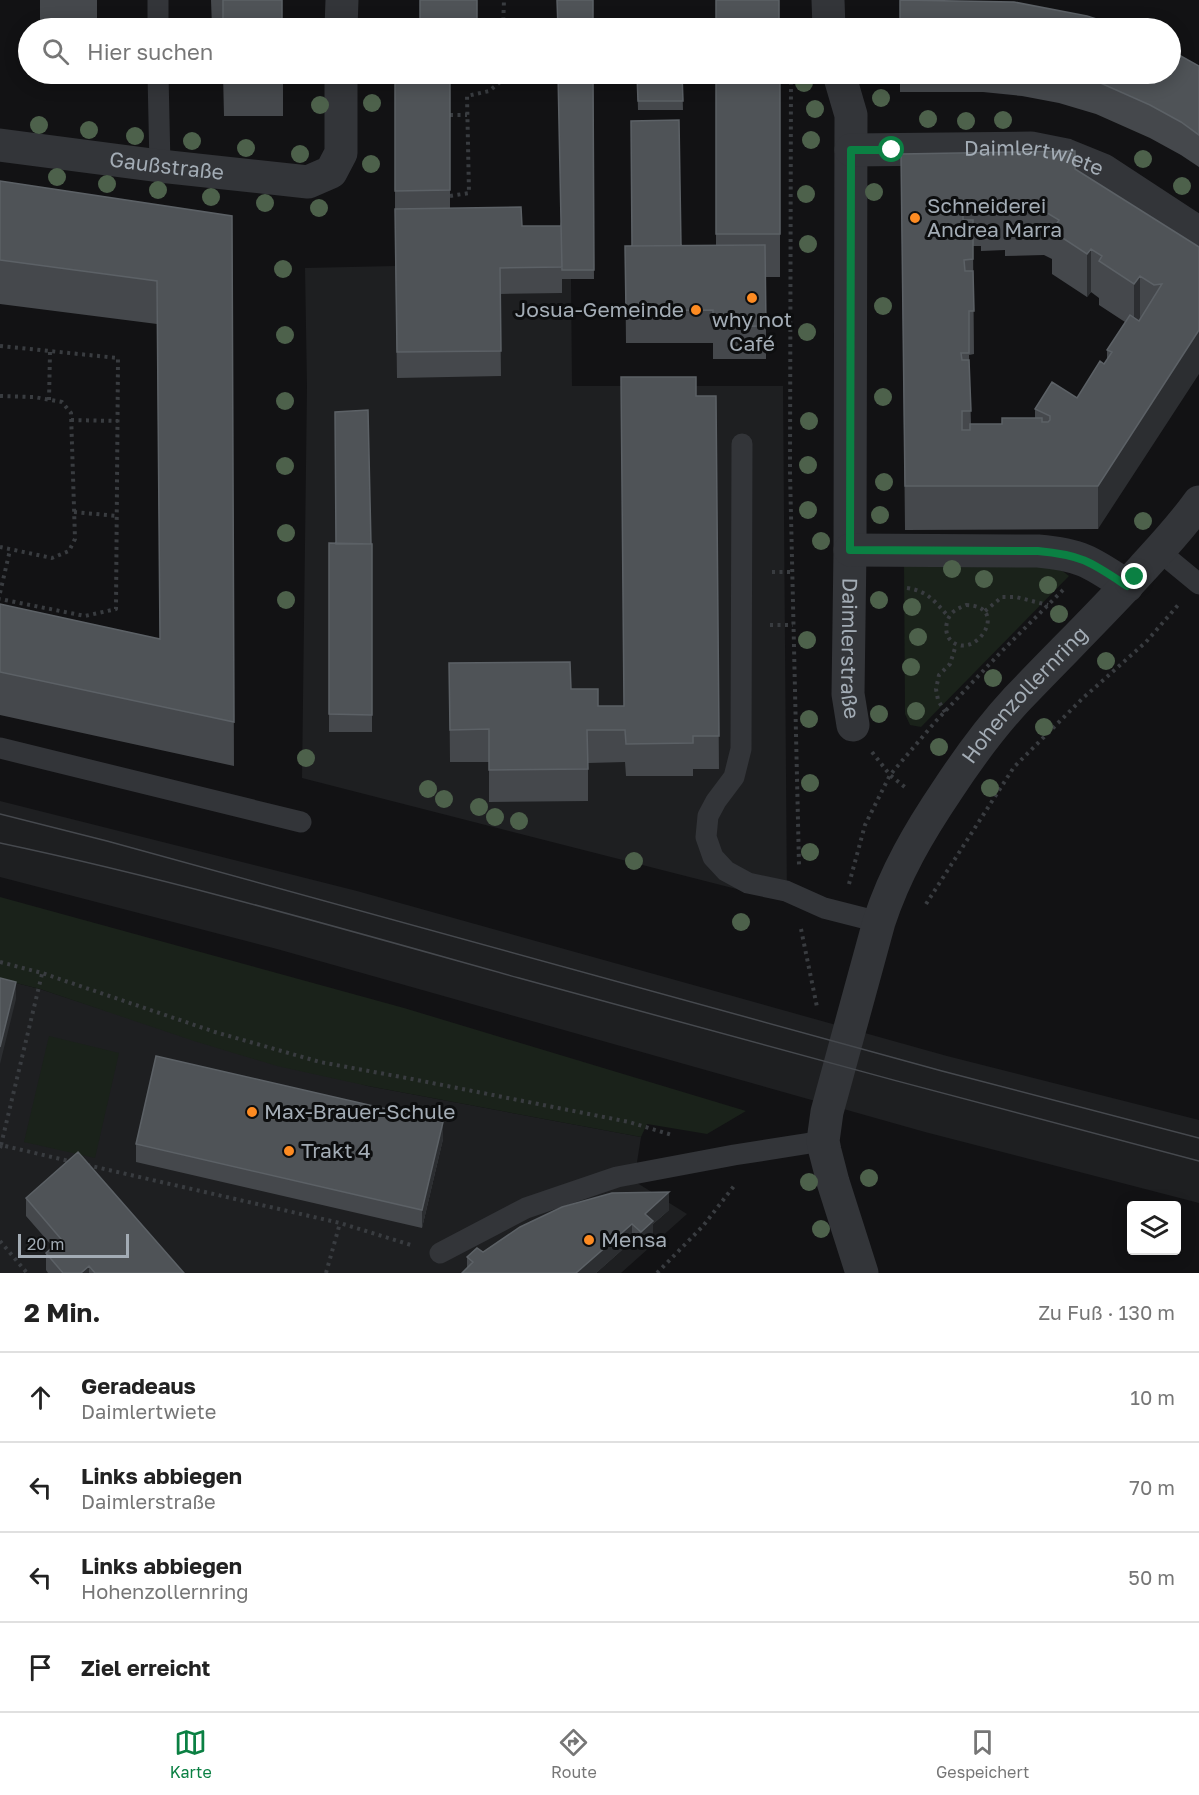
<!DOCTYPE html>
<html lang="de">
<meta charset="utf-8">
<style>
:root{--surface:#fff;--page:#f2f2f2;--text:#222;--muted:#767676;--line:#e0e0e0;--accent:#0b8043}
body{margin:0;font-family:"Golos Text",sans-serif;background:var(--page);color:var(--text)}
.controls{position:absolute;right:18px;bottom:18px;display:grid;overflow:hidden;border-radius:6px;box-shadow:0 3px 15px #0003}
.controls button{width:54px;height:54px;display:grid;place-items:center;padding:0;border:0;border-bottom:2px solid var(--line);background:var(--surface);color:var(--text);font:30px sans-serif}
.scale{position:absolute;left:18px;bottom:15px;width:111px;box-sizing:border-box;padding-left:6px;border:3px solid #a3acb5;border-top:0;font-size:16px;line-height:21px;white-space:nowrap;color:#a3acb5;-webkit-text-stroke:4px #0d0e0f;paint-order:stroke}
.stop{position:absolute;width:18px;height:18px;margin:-14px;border:4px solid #0b8043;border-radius:50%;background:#fff}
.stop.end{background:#0b8043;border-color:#fff;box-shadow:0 2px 6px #0008}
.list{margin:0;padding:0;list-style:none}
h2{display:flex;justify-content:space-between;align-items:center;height:78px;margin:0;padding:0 24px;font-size:26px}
h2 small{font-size:20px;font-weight:400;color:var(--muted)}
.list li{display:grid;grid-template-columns:39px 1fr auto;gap:18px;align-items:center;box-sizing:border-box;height:90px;padding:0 24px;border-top:2px solid var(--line)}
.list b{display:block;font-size:22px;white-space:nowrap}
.list p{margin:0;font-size:20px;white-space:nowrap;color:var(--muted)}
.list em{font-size:20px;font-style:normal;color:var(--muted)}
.icon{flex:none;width:33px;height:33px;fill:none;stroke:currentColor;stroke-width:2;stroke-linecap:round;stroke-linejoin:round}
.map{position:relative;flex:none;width:1199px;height:1273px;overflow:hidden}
.search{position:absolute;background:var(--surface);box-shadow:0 3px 15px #0003;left:18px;right:18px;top:18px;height:66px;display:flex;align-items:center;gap:15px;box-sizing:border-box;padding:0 21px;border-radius:33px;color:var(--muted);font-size:22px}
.sheet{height:438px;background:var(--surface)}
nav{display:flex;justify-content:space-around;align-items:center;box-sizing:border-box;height:84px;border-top:2px solid var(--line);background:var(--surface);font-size:16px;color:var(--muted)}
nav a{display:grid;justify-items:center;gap:3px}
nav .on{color:var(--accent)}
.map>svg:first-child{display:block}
</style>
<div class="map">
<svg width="1199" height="1273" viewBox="0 0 1199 1273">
<rect width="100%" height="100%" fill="#121214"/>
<path fill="#1e1f21" d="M 395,235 L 562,279 L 571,279 L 572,386 L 783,386 L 787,902 L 302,778 L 307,387 L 305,268 L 395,266 Z
M 0,801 L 357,891 L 947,1056 L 1199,1120 L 1199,1203 L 925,1132 L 277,949 L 0,877 Z
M 0,979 L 40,989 L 104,1010 L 368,1086 L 641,1137 L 634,1181 L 687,1214 L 621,1273 L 0,1273 Z"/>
<path fill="#1a221a" d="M 904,562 L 1056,566 L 1069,576 L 921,727 L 910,725 L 905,714 Z
M 0,897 L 404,1008 L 746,1111 L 707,1134 L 647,1124 L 641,1137 L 368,1086 L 277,1066 L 194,1041 L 40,989 L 0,979 Z
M 49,1036 L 119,1053 L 95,1158 L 24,1142 Z"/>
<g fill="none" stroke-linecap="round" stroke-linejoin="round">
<path stroke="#393c40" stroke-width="4" stroke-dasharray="3 4.5" stroke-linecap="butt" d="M 503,28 L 504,0
M 791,74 L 790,472 L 799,865
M 450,115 L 467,115
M 450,196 L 469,193 L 467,96 L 489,91 L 504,79 L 504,74
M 0,346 L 118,358 L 116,609 L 85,616 L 0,599
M 0,396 L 34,397 L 62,402 L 71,413 L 75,539 L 69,551 L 52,558 L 0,547
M 49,400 L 50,352
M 71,420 L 118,421
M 74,512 L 117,516
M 772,572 L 792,572
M 907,588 C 928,591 935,602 949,617
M 0,593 L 10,550
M 966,605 C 1009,606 979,655 956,644 C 943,639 944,620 953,612 C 957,609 961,607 966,605 Z
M 985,611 L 1002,597 L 1016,597 L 1048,605
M 770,625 L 793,625
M 945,712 L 938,700 L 936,689 L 939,675 L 950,664 L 956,645
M 872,752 L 890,775 L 906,788
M 849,884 L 865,825 L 890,775 L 936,721 L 1000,653 L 1063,590
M 926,904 L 1014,767 L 1083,698 L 1146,642 L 1179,604
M 801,929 L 817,1007
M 0,962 L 42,973 L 215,1032 L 320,1062 L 412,1079 L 629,1122 L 672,1135
M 1,1145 L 42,974
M 0,1148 L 1,1145 L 73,1162
M 87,1165 L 340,1223 L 411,1245
M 0,1241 L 27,1273
M 326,1273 L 340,1223
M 657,1273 L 703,1226 L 734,1186"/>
<path stroke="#333539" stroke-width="21" d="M 158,0 L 158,28
M 158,74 L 160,166
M 742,444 L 741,749 L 734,777 L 716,801 L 708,816 L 706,837 L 713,857 L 726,871 L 748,883 L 786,891 L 824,908 L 879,922
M 1159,551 L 1199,584
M 0,748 L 301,822
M 440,1253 L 526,1208 L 617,1177 L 734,1155 L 823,1141"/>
<g stroke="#333539" stroke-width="33">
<path d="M 828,0 L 829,28"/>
<path d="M 341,28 L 342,0"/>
<path id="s1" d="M 839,74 L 851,115 L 850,550 L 848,694 L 853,725"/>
<path id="s2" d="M 0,145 L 160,166 L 308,182 L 331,172 L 341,153 L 341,74"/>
<path id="s3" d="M 851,150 L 1031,148 L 1066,155 L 1103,170 L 1199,233"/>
<path d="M 850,550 L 1038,551 C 1082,555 1091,562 1127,586"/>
<path id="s4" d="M 862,1273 L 833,1182 L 825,1151 L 823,1141 L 827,1112 L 879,922 C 895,873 919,832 948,789 C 969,757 991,727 1017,699 C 1059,655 1102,613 1143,568 C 1163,546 1182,526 1199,502"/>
</g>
<path stroke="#46494e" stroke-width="1.5" d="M 0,814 L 107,841 L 942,1071 L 1199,1138
M 0,843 C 175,880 347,930 519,978 C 745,1040 972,1102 1199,1161"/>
</g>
<g fill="#4d614b">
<circle cx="804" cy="83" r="9"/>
<circle cx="881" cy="98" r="9"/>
<circle cx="372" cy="103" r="9"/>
<circle cx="320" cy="105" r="9"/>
<circle cx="815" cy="109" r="9"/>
<circle cx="928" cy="119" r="9"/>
<circle cx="1003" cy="120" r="9"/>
<circle cx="966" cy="121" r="9"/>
<circle cx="39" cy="125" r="9"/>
<circle cx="89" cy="130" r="9"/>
<circle cx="135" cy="136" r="9"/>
<circle cx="811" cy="140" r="9"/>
<circle cx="192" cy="141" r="9"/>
<circle cx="246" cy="148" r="9"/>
<circle cx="300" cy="154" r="9"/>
<circle cx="1143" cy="159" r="9"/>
<circle cx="371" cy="164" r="9"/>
<circle cx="57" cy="177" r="9"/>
<circle cx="107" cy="184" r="9"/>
<circle cx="1182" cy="186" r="9"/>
<circle cx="158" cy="190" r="9"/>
<circle cx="874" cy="192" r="9"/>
<circle cx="806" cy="194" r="9"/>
<circle cx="211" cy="197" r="9"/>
<circle cx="265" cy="203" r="9"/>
<circle cx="319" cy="208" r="9"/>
<circle cx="808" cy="244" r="9"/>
<circle cx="283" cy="269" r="9"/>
<circle cx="883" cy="306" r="9"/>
<circle cx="807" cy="332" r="9"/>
<circle cx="285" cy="335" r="9"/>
<circle cx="883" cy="397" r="9"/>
<circle cx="285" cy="401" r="9"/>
<circle cx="809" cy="421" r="9"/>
<circle cx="808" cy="465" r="9"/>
<circle cx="285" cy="466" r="9"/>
<circle cx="884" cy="482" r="9"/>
<circle cx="808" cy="510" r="9"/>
<circle cx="880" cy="515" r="9"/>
<circle cx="1143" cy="521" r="9"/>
<circle cx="286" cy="533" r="9"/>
<circle cx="821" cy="541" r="9"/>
<circle cx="952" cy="569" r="9"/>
<circle cx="984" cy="579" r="9"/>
<circle cx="1048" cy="585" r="9"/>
<circle cx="286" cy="600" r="9"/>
<circle cx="879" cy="600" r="9"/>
<circle cx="912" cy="607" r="9"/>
<circle cx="1059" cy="614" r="9"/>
<circle cx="918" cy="637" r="9"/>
<circle cx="807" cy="640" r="9"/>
<circle cx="1106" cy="661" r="9"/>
<circle cx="911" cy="667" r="9"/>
<circle cx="993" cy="678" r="9"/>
<circle cx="916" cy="711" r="9"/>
<circle cx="879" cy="714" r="9"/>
<circle cx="809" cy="719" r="9"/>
<circle cx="1044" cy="727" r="9"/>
<circle cx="939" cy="747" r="9"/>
<circle cx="306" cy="758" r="9"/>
<circle cx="810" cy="783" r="9"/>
<circle cx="990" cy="788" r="9"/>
<circle cx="428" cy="789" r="9"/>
<circle cx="444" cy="799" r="9"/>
<circle cx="479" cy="807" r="9"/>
<circle cx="495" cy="817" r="9"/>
<circle cx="519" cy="821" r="9"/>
<circle cx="810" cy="852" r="9"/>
<circle cx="634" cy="861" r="9"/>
<circle cx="741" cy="922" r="9"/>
<circle cx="869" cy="1178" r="9"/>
<circle cx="809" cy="1182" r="9"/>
<circle cx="821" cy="1229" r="9"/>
</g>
<path fill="#45484c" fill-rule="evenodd" d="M 40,0 L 97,0 L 97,28 L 40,28 Z
M 211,0 L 282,0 L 282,28 L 212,28 Z
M 1199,66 L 1199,167 L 1181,155 L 1150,138 L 1096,114 L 1059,103 L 1022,96 L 983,92 L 900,92 L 900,74 L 1170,74 Z
M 223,74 L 283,74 L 283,116 L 224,116 Z
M 395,74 L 477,74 L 477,76 L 450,75 L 450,208 L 522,226 L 560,226 L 593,74 L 594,279 L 562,279 L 562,293 L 500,294 L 501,376 L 397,378 L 395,235 Z
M 637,74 L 682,74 L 683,110 L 638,110 Z
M 716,74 L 780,74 L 780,277 L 766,277 L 766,359 L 713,359 L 713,343 L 626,343 L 625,246 L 716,245 Z
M 901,154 L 1075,170 L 1199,247 L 1098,529 L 905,530 ZM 973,246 L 981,246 L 981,251 L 1005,250 L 1005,256 L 1044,255 L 1052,259 L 1052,274 L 1087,297 L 1091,292 L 1099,298 L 1099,305 L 1125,322 L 1107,350 L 1107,360 L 1077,398 L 1035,409 L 1035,418 L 1002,424 L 971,424 L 969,355 L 974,354 Z
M 0,181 L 232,216 L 234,766 L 0,715 L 0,604 L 160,639 L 157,324 L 0,304 Z
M 696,396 L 716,396 L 719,769 L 693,769 L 693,776 L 626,776 L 625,762 L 588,763 L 588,801 L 489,802 L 489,762 L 450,762 L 449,663 L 571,689 L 598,706 L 624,706 Z
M 329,543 L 372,544 L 372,732 L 329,732 Z
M 443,1139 L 422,1228 L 136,1162 L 136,1144 Z
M 26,1198 L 184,1273 L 48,1273 L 46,1270 L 46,1253 L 53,1247 L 26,1216 Z
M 669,1210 L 653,1224 L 653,1239 L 641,1250 L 632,1241 L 596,1273 L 462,1273 L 467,1268 L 467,1257 L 483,1252 Z"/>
<path fill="#2c2e31" d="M 1091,249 L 1091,292 L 1087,297 L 1087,254 Z
M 1140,276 L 1140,319 L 1134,328 L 1134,284 Z
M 1199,330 L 1199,374 L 1098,529 L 1098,486 Z
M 16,982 L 16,999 L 0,1064 L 0,1047 Z
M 443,1122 L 443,1139 L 422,1228 L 422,1210 Z
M 669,1192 L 669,1210 L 653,1224 L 653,1239 L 641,1250 L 641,1232 L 645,1214 Z
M 632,1224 L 632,1241 L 596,1273 L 576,1273 Z
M 89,1266 L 89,1273 L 81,1273 Z"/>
<path fill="#4f5357" stroke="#5c6166" stroke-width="1.5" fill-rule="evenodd" d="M 223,0 L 282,0 L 282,28 L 223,28 Z
M 420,0 L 477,0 L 477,28 L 420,28 Z
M 557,0 L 593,0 L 593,28 L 558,28 Z
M 716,0 L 779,0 L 779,28 L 716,28 Z
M 900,0 L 1014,2 L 1087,16 L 1125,28 L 900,28 Z
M 1170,50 L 1199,66 L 1199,135 L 1181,122 L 1150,105 L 1096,81 L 1070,74 L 1170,74 Z
M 395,74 L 450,74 L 450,190 L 395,191 Z
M 558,74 L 593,74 L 594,270 L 562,270 Z
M 637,74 L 682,74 L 683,101 L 638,101 Z
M 716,74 L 780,74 L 780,234 L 716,234 Z
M 679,120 L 681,246 L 632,246 L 631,121 Z
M 1075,151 L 1075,169 L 1199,247 L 1199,330 L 1098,486 L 905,486 L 901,154 ZM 981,202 L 981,207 L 1005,206 L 1005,212 L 1044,211 L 1059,220 L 1052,231 L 1087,254 L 1091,249 L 1102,256 L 1099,261 L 1134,284 L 1140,276 L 1154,285 L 1162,284 L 1139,321 L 1130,315 L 1107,350 L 1112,352 L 1104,364 L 1100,361 L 1077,398 L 1052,382 L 1035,409 L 1050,416 L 1050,420 L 1048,422 L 1042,422 L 1042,418 L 1002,418 L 1002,424 L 970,424 L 970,430 L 962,430 L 962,411 L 971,411 L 969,360 L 962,360 L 961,353 L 969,353 L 969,311 L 974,311 L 973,271 L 965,271 L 964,260 L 973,259 L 973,220 L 963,220 L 963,203 Z
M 0,181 L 232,216 L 234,722 L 0,672 L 0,604 L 160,639 L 157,281 L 0,260 Z
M 521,207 L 522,226 L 561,226 L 562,267 L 500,268 L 501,351 L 397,352 L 395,209 Z
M 765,245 L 766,326 L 713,327 L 713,310 L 626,311 L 625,246 Z
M 621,377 L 696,377 L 696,396 L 716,396 L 719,736 L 693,736 L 693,743 L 626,744 L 625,730 L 587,730 L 588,769 L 489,770 L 489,729 L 450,730 L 449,663 L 570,662 L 571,689 L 598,689 L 598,706 L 624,706 Z
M 368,410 L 371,544 L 336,544 L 335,412 Z
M 329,543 L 372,544 L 372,715 L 329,714 Z
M 0,978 L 16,982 L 0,1047 Z
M 156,1056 L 443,1122 L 422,1210 L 136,1144 Z
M 78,1152 L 184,1273 L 95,1273 L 89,1266 L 81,1273 L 63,1273 L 46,1253 L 61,1239 L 26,1198 Z
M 669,1192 L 645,1214 L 653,1221 L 641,1232 L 632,1224 L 576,1273 L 462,1273 L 473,1262 L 467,1257 L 477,1248 L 483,1252 L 520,1227 L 562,1207 L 612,1193 Z"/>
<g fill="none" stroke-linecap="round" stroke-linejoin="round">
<path stroke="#0b8043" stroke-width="8" d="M 892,150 L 851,150 L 850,550 L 1038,551 C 1082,555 1091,562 1127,586 L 1135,577"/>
</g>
<g fill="#fd8b22" stroke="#0d0e0f" stroke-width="2">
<circle cx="915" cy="218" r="6"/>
<circle cx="752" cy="298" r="6"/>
<circle cx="696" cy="310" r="6"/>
<circle cx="252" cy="1112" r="6"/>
<circle cx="289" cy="1151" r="6"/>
<circle cx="589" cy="1240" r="6"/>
</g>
<g text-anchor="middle" stroke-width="6" stroke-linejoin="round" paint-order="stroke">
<g font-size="21" fill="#a3acb5" stroke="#0d0e0f">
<text dy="7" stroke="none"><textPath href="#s3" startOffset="184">Daimlertwiete</textPath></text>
<text dy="7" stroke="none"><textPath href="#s2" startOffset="168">Gaußstraße</textPath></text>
<text dy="7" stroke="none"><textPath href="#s1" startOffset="576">Daimlerstraße</textPath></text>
<text dy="7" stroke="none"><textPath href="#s4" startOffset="636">Hohenzollernring</textPath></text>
</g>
<g font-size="21" fill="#a3acb5" stroke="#0d0e0f" text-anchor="start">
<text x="927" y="213">Schneiderei<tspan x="927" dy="24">Andrea Marra</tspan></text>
<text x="684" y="317" text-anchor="end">Josua-Gemeinde</text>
<text x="752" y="327" text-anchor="middle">why not<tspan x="752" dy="24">Café</tspan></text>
<text x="264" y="1119">Max-Brauer-Schule</text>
<text x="301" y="1158">Trakt 4</text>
<text x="601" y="1247">Mensa</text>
</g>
</g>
</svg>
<div class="controls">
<button><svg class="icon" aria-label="layers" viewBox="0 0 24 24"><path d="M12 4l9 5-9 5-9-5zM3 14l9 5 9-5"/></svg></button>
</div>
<div class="scale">20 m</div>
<div class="stop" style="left:892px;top:150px"></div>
<div class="stop end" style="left:1135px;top:577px"></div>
<div class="search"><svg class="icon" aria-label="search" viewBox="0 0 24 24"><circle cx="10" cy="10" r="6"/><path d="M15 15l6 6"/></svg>Hier suchen</div>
</div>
<section class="sheet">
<h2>2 Min.<small>Zu Fuß · 130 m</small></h2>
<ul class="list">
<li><svg class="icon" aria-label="ahead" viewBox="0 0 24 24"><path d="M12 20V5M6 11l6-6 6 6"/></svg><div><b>Geradeaus</b><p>Daimlertwiete</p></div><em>10 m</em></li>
<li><svg class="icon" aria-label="left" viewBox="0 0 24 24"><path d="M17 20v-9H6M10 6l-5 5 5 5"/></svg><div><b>Links abbiegen</b><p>Daimlerstraße</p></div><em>70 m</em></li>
<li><svg class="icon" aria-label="left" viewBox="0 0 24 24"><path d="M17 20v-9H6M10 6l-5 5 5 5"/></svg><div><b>Links abbiegen</b><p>Hohenzollernring</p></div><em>50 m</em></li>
<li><svg class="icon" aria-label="arrive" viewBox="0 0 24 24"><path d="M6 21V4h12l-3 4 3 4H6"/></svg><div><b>Ziel erreicht</b></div></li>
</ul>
</section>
<nav>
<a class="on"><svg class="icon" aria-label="map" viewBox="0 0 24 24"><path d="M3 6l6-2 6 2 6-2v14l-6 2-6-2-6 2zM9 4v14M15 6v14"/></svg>Karte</a>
<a><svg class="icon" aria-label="directions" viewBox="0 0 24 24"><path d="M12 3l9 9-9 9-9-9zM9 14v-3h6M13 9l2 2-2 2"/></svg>Route</a>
<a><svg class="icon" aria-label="saved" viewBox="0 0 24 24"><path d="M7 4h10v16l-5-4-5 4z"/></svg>Gespeichert</a>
</nav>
